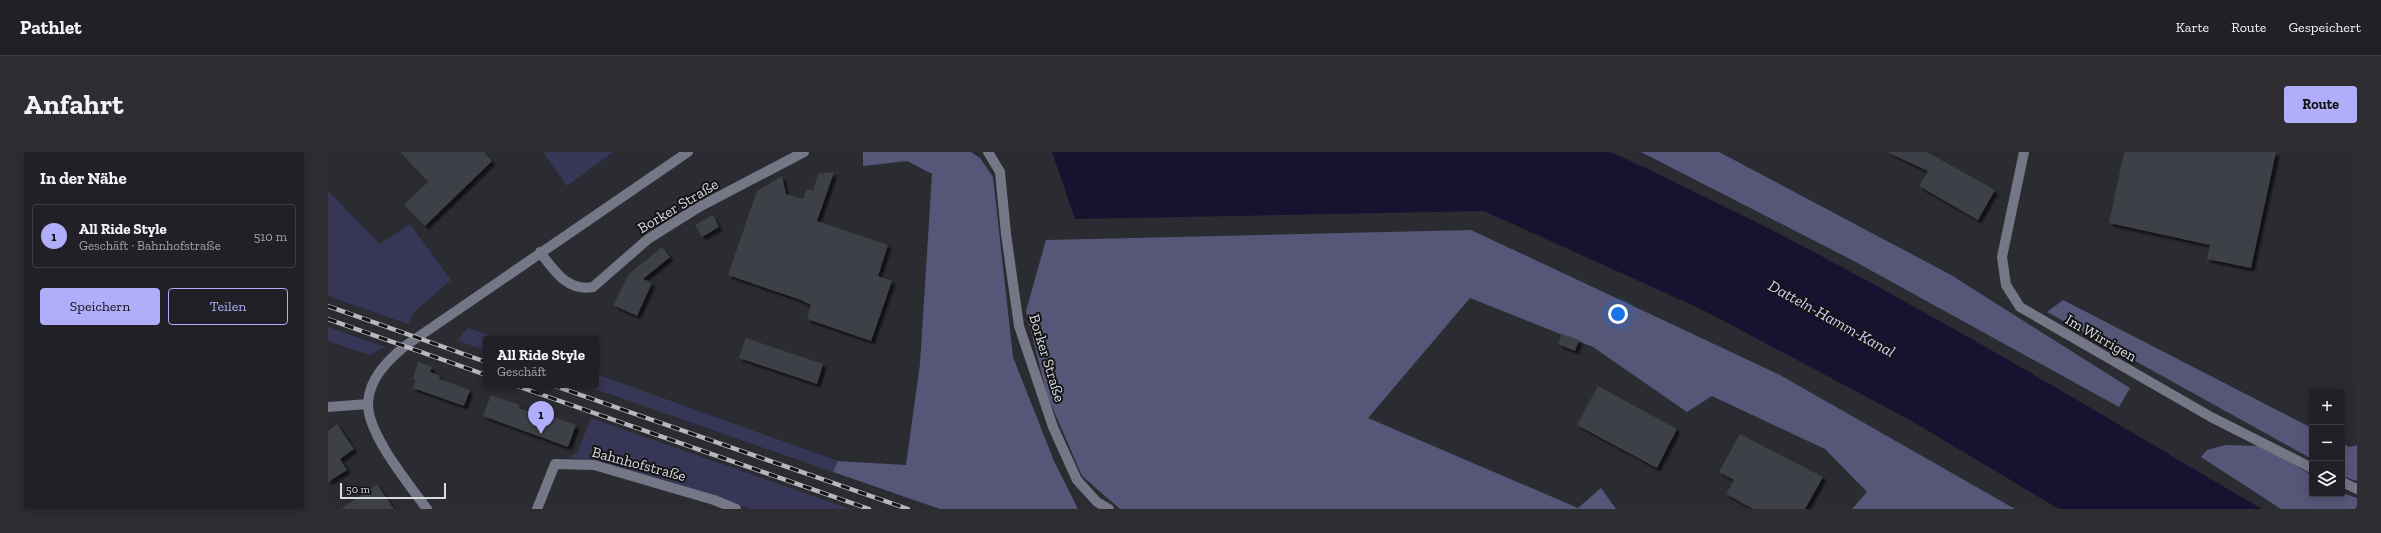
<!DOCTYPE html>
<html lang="de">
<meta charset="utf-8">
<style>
:root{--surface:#202026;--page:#2d2d32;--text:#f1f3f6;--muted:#a2a3a7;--line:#3d3e43;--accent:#b0aefa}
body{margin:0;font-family:"Zilla Slab",serif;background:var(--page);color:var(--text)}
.controls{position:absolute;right:12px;bottom:12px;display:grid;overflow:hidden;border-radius:4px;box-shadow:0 2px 10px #0003}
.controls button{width:36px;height:36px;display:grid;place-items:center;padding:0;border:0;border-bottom:1px solid var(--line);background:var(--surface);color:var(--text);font:20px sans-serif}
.scale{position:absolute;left:12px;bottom:10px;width:106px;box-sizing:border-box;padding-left:4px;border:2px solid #dadbdf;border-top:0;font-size:11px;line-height:14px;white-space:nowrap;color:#dadbdf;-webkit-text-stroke:3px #141417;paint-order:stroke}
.you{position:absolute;left:1290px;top:162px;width:14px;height:14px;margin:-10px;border:3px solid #fff;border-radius:50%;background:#1a73e8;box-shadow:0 0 0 6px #1a73e833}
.badge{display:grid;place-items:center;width:26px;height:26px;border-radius:50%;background:var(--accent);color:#111;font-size:13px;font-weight:700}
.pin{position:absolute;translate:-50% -33px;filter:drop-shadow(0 1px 2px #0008)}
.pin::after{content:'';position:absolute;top:21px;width:14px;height:12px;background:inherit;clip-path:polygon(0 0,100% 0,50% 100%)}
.popup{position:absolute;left:155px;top:184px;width:116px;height:52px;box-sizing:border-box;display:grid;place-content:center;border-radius:4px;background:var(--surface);filter:drop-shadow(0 1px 3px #0005);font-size:13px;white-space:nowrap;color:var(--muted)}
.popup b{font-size:15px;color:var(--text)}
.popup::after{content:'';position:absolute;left:50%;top:100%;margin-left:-8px;border:8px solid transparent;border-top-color:var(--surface)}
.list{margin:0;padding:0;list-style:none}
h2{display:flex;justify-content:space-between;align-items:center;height:52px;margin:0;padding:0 16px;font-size:17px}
h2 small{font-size:13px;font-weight:400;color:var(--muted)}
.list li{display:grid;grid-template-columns:26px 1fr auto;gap:12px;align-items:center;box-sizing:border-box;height:64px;margin:0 8px 8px;padding:0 8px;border:1px solid var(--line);border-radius:4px}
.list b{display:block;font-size:15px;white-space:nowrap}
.list p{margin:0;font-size:13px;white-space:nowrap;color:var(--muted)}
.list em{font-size:13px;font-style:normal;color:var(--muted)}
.actions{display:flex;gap:8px;padding:12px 16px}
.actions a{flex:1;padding:9px 0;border:1px solid var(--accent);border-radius:4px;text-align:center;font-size:14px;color:var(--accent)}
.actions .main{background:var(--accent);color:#111}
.icon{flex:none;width:22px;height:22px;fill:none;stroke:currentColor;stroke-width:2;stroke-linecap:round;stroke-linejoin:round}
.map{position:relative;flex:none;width:2029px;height:357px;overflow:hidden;border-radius:4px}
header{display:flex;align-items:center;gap:24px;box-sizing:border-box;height:56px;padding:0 20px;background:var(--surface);border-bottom:1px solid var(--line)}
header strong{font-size:19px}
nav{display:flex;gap:22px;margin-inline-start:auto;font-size:14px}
.intro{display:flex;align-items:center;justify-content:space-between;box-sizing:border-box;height:96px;padding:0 24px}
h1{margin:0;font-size:28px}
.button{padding:10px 18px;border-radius:4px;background:var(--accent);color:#111;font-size:14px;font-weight:700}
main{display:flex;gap:24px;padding:0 24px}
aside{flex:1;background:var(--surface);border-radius:4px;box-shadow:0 2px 10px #0003}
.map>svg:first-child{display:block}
</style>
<header>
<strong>Pathlet</strong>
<nav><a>Karte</a><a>Route</a><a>Gespeichert</a></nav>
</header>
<div class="intro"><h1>Anfahrt</h1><a class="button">Route</a></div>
<main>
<aside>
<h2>In der Nähe<small></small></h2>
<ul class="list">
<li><span class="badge">1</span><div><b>All Ride Style</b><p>Geschäft · Bahnhofstraße</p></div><em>510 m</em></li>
</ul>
<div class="actions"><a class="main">Speichern</a><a>Teilen</a></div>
</aside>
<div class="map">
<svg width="2029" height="357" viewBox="0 0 2029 357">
<defs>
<filter id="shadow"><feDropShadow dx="3.5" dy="3.5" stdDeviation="1" flood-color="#0009"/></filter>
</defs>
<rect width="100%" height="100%" fill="#2b2b32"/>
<path fill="#373656" d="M 215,0 L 285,0 L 239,34 Z
M 0,39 L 52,92 L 82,72 L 123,128 L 86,160 L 80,172 L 0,144 Z
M 0,175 L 57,195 L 41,203 L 0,189 Z
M 140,176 L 172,187 L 158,187 L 158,199 L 129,188 Z
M 268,222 L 510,309 L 505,320 L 256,233 L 268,233 Z
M 263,266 L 522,357 L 423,357 L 380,342 L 277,311 L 241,305 L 249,301 Z"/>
<path fill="#565679" d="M 535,0 L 643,0 L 652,6 L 665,25 L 685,205 L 726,309 L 750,357 L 612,357 L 505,320 L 510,309 L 578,313 L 592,212 L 604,22 L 579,9 L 535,14 Z
M 1313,0 L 1391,0 L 1623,123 L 1802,236 L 1791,255 L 1524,108 Z
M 1143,78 L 1452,223 L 1687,357 L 1524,357 L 1539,340 L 1497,297 L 1384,244 L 1359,260 L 1265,195 L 1142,146 L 1040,266 L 1250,356 L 1273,336 L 1288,357 L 792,357 L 754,324 L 719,243 L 698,159 L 718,88 Z
M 1735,148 L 1984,276 L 1984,307 L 1719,160 Z
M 2014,291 L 2021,295 L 2029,293 L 2029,329 L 2014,324 Z
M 1897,293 L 1934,294 L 1984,323 L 1984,342 L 2014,341 L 2029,346 L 2029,357 L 1953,357 L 1873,305 L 1879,298 Z"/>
<path fill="#161331" d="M 724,0 L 1282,0 C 1329,20 1374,44 1420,66 C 1596,155 1764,257 1934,357 L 1731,357 L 1580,267 L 1377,159 L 1156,59 L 747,67 Z"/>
<path fill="#3e3f46" filter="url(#shadow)" d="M 72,0 L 156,0 L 164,9 L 97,74 L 76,53 L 100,30 Z
M 1559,0 L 1599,0 L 1667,38 L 1650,68 L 1591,34 L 1600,19 Z
M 1796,0 L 1948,0 L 1923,116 L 1879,107 L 1882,93 L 1781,71 Z
M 506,20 L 489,69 L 560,93 L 550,124 L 564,129 L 543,189 L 479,167 L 483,153 L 473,148 L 400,123 L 429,39 L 454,24 L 458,42 L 475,47 L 479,37 L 485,39 L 490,22 Z
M 385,63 L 391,75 L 374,85 L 367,73 Z
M 334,95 L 342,105 L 315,127 L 324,131 L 309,164 L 285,153 L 301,122 Z
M 1234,182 L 1251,188 L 1247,199 L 1230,192 Z
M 418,186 L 495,212 L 489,232 L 411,206 Z
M 90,210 L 104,215 L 102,220 L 112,224 L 111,227 L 142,238 L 136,254 L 85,236 L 88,228 L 85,227 Z
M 1270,234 L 1349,277 L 1329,316 L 1249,273 Z
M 163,243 L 192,253 L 191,256 L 222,267 L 223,264 L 248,273 L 240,295 L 155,264 Z
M 9,272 L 26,297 L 12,307 L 19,318 L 0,330 L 0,279 Z
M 1412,282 L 1495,325 L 1477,357 L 1425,357 L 1398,342 L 1406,328 L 1391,320 Z
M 49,332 L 66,357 L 13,357 Z"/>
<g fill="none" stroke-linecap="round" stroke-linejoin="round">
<path stroke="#757686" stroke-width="10" d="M 660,0 L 672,20 L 678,82 L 691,174 L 725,275 L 749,328 L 769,350 L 781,357
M 1696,0 L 1674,105 L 1678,133 L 1692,155 L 1883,265 L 1984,316
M 212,100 C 226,118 239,140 265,135 L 320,87 L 371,55 L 476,0
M 0,255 L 40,252
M 2014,330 L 2029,337
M 99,357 C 81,332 39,282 40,251 C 41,227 59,209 77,194 L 360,0
M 209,357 L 227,312 L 266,313 L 386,348 L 408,357"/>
<defs>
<path id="rail" d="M 0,154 L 158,210
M 0,167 L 158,223
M 186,233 L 541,357
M 224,233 L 580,357"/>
</defs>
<use href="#rail" stroke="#b7b8bd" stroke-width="4.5"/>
<use href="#rail" stroke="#141417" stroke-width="3" stroke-dasharray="9" stroke-linecap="butt"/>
</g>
<g text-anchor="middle" stroke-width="4" stroke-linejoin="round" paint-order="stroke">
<g font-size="15" fill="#dadbdf" stroke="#141417">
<text transform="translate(350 54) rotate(-31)" y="5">Borker Straße</text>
<text transform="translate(1773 186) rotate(30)" y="5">Im Wirrigen</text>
<text transform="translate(719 206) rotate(73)" y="5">Borker Straße</text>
<text transform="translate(311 312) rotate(15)" y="5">Bahnhofstraße</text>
</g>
<g font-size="16" font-style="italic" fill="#d1d1f7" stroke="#141417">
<text transform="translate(1504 166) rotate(29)" y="6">Datteln-Hamm-Kanal</text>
</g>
</g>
</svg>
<div class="controls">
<button>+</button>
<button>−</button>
<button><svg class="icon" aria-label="layers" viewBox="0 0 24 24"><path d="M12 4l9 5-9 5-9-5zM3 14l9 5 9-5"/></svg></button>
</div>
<div class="scale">50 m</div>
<div class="you"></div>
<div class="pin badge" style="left:213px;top:282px">1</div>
<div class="popup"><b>All Ride Style</b>Geschäft</div>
</div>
</main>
